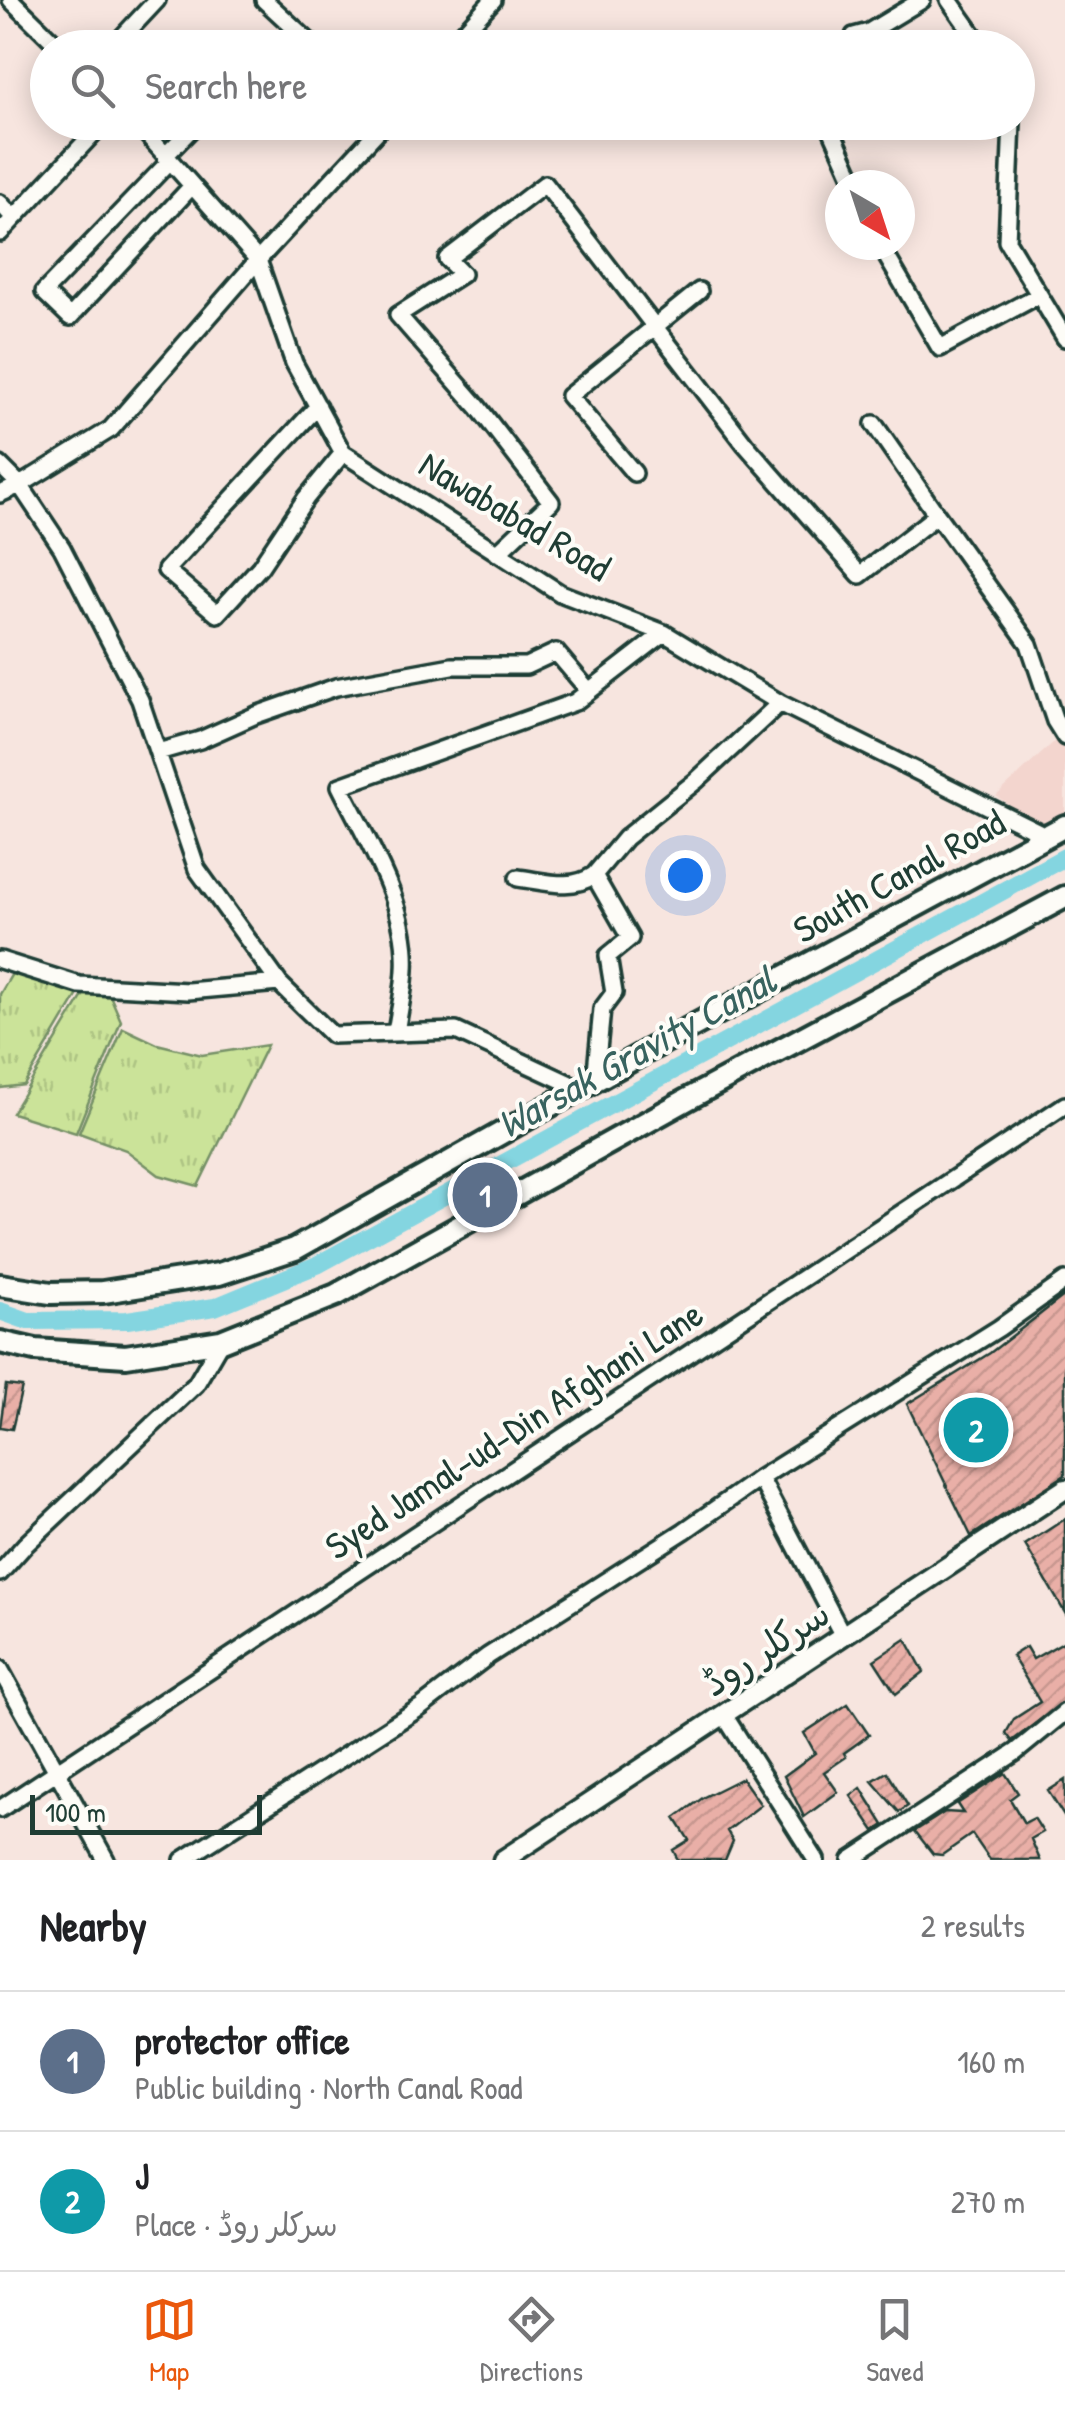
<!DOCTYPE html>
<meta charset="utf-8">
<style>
:root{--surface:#fff;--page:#f6f6f6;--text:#202124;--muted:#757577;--line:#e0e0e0;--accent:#ea580c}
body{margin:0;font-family:"Patrick Hand","Playpen Sans Arabic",sans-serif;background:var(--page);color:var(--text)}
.compass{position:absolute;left:825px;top:170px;width:90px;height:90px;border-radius:50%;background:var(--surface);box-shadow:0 5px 25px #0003;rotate:141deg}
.scale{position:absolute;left:30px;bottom:25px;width:232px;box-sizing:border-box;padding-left:10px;border:5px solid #1f3d34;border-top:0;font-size:28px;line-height:35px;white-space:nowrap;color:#1f3d34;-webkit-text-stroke:8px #fdfcf7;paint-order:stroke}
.you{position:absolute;left:685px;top:875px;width:35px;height:35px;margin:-25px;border:8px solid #fff;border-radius:50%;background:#1a73e8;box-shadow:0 0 0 15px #1a73e833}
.badge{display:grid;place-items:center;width:65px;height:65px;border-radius:50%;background:var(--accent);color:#fff;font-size:32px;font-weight:700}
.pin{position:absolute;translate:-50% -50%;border:5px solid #fff;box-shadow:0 2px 10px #0006}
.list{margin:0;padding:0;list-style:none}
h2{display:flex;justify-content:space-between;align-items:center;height:130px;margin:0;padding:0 40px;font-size:42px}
h2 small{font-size:32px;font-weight:400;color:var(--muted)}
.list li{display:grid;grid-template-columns:65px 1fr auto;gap:30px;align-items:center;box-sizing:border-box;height:140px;padding:0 40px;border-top:2px solid var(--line)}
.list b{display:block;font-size:38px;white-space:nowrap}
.list p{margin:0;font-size:32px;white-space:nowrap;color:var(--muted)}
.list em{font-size:32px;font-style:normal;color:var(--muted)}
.icon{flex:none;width:55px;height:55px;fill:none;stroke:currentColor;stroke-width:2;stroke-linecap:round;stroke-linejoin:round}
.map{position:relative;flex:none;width:1065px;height:1860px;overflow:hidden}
.search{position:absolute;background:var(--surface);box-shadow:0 5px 25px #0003;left:30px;right:30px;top:30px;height:110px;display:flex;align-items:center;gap:25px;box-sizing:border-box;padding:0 35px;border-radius:55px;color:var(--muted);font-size:38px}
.sheet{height:410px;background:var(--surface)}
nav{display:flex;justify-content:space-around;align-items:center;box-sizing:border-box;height:140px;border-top:2px solid var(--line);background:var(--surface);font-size:28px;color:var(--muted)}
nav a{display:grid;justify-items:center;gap:5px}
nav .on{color:var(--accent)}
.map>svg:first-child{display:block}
</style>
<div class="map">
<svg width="1065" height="1860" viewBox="0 0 1065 1860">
<defs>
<pattern id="grass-tufts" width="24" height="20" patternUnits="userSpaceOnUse" patternTransform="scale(2.5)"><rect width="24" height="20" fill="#cbe399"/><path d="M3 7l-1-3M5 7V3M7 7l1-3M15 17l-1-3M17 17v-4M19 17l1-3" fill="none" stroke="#aec484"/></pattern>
<pattern id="building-hatch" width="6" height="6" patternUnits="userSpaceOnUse" patternTransform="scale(2.5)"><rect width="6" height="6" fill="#e9afa7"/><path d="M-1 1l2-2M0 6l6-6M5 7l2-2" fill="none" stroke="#c79790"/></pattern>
</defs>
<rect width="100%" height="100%" fill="#f7e5df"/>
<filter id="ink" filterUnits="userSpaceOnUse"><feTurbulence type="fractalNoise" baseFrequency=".01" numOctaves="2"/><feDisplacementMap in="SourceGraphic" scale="20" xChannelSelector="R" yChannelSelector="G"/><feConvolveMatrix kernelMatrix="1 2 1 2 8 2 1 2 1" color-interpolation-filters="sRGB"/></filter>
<g filter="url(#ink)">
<path fill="#f3d5ce" d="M 1057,739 L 1065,751 L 1065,822 L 1047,830 L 996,796 Z"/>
<path fill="url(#grass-tufts)" stroke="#759066" stroke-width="2.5" d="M 13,972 L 80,991 L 24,1085 L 0,1088 L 0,994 Z
M 109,993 L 121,1021 L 76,1133 L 12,1113 L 84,994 Z
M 123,1028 L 157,1044 L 202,1055 L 267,1045 L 198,1186 L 159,1175 L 126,1150 L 79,1133 Z"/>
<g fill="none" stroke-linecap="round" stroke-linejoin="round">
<path stroke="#84d5e0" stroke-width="18" d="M 0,1311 L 28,1321 L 127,1320 L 215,1307 L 317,1265 L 1065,857"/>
</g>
<path fill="url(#building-hatch)" stroke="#1f3d34" stroke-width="2.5" d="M 1065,1295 L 1065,1475 L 971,1536 L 907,1404 L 990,1353 Z
M 6,1385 L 22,1387 L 12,1429 L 0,1427 Z
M 1065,1519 L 1065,1613 L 1025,1545 Z
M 906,1639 L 924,1672 L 896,1694 L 874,1660 Z
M 1065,1641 L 1065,1701 L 1012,1741 L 1006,1733 L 1014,1719 L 1040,1702 L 1012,1656 L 1026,1647 L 1033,1659 Z
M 848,1704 L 869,1735 L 844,1753 L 846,1757 L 824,1772 L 838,1792 L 804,1817 L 784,1776 L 815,1753 L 804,1733 Z
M 887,1772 L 908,1806 L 899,1812 L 872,1781 Z
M 1005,1773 L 1018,1793 L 1010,1799 L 1024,1823 L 1034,1818 L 1043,1832 L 1031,1839 L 1040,1860 L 990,1860 L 972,1834 L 942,1855 L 933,1854 L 915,1831 L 945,1812 L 963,1813 L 957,1804 Z
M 742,1778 L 761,1805 L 727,1831 L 733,1841 L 725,1860 L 678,1860 L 673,1850 L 689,1840 L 675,1818 L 704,1797 Z
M 1065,1780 L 1065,1818 L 1048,1791 Z
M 861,1788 L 884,1825 L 875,1831 L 851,1796 Z"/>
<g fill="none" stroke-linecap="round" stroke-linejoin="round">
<defs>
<path id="minor" d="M 11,0 L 60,48
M 264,0 L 316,48
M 949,0 L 983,48
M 112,48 L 157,0
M 449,48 L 493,0
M 851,48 L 854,36 L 869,32 L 922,0
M 136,122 L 258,260 L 294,363 L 343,453 L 560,593 L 664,633 L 780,703 L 1045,835
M 828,122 L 856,185
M 1012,122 L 1007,241 L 1065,338
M 165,156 L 198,122
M 169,162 L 44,292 L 70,317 L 191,187
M 0,203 L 14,218
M 0,233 L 104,122
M 880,245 L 940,348 L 1039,295
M 318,406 L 166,570 L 217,614 L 260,567 L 306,498 L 343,453
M 874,424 L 937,515
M 0,465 L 20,485 L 0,494
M 634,473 L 569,396 L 699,291
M 497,553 L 551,502 L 478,407 L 398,315 L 462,274 L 447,259 L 545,184 L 745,444 L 860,575 L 937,515 L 1029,644 L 1055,721 L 1065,737
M 158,752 L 200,740 L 256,715 L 336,687 L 452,666 L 526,666 L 556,652 L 589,691
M 518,878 C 544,881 571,891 594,875
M 0,960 L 79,985 L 188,991 L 279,983 L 197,869 L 140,700 L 62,548 L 20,485 L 111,429 L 258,260 L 386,122
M 279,983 L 332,1035 L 456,1031 L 581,1089
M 396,1033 C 399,1012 404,991 405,970 C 409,905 368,843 340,786 L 575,702 L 664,633
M 595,1081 L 602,1009 L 614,993 L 608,956 L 630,938 L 594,875 L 625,838 L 696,781 L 780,703
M 760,1478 L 843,1636
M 0,1573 L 25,1545 L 196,1384 L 221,1341
M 0,1669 L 106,1860
M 724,1715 L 816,1860
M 0,1809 L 1065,1105
M 183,1860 L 421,1707 L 488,1656 L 684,1531 L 760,1478 L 999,1328 L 1065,1281
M 851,1860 L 1016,1752 L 1065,1712"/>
<path id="tertiary" d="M 503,1860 L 1065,1489"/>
<path id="secondary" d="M 0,1285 L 51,1293 L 103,1292 L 219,1274 L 295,1249 L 658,1045 L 1065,826
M 0,1342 L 35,1350 L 126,1356 L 221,1341 L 336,1295 L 688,1099 L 1065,897"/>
</defs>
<use href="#minor" stroke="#1f3d34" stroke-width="22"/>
<use href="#tertiary" stroke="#1f3d34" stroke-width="25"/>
<use href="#secondary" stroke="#1f3d34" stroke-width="28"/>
<use href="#minor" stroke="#fdfcf7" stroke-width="15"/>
<use href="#tertiary" stroke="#fdfcf7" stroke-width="18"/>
<use href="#secondary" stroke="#fdfcf7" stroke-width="20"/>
</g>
</g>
<g text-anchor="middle" stroke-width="8" stroke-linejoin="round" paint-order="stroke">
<g font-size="38" fill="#1f3d34" stroke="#fdfcf7">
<text transform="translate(515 516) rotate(31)" y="13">Nawababad Road</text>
<text transform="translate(899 876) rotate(-29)" y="13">South Canal Road</text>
<text transform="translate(514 1430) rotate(-33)" y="13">Syed Jamal-ud-Din Afghani Lane</text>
<text transform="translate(766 1648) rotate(-33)" y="13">سرکلر روڈ</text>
</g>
<g font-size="40" font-style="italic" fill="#38635f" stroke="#fdfcf7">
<text transform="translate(636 1052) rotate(-29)" y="14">Warsak Gravity Canal</text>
</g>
</g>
</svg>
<svg class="compass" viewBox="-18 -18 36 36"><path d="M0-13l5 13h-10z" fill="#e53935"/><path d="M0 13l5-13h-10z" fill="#757577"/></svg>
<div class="scale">100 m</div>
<div class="you"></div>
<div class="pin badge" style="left:485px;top:1195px;background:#5c6f8a">1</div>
<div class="pin badge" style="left:976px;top:1430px;background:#0f9aa8">2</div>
<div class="search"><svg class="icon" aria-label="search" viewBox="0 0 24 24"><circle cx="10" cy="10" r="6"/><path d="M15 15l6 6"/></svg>Search here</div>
</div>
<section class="sheet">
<h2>Nearby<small>2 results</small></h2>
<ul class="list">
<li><span class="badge" style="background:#5c6f8a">1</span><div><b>protector office</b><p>Public building · North Canal Road</p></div><em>160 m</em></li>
<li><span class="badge" style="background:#0f9aa8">2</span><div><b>J</b><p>Place · سرکلر روڈ</p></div><em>270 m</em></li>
</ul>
</section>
<nav>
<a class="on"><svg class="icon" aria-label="map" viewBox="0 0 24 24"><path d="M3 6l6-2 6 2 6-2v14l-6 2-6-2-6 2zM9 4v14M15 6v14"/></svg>Map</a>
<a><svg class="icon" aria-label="directions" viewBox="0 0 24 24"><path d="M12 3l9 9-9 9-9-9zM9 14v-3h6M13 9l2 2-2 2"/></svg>Directions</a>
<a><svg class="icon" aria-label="saved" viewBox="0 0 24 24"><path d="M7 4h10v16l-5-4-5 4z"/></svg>Saved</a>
</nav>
